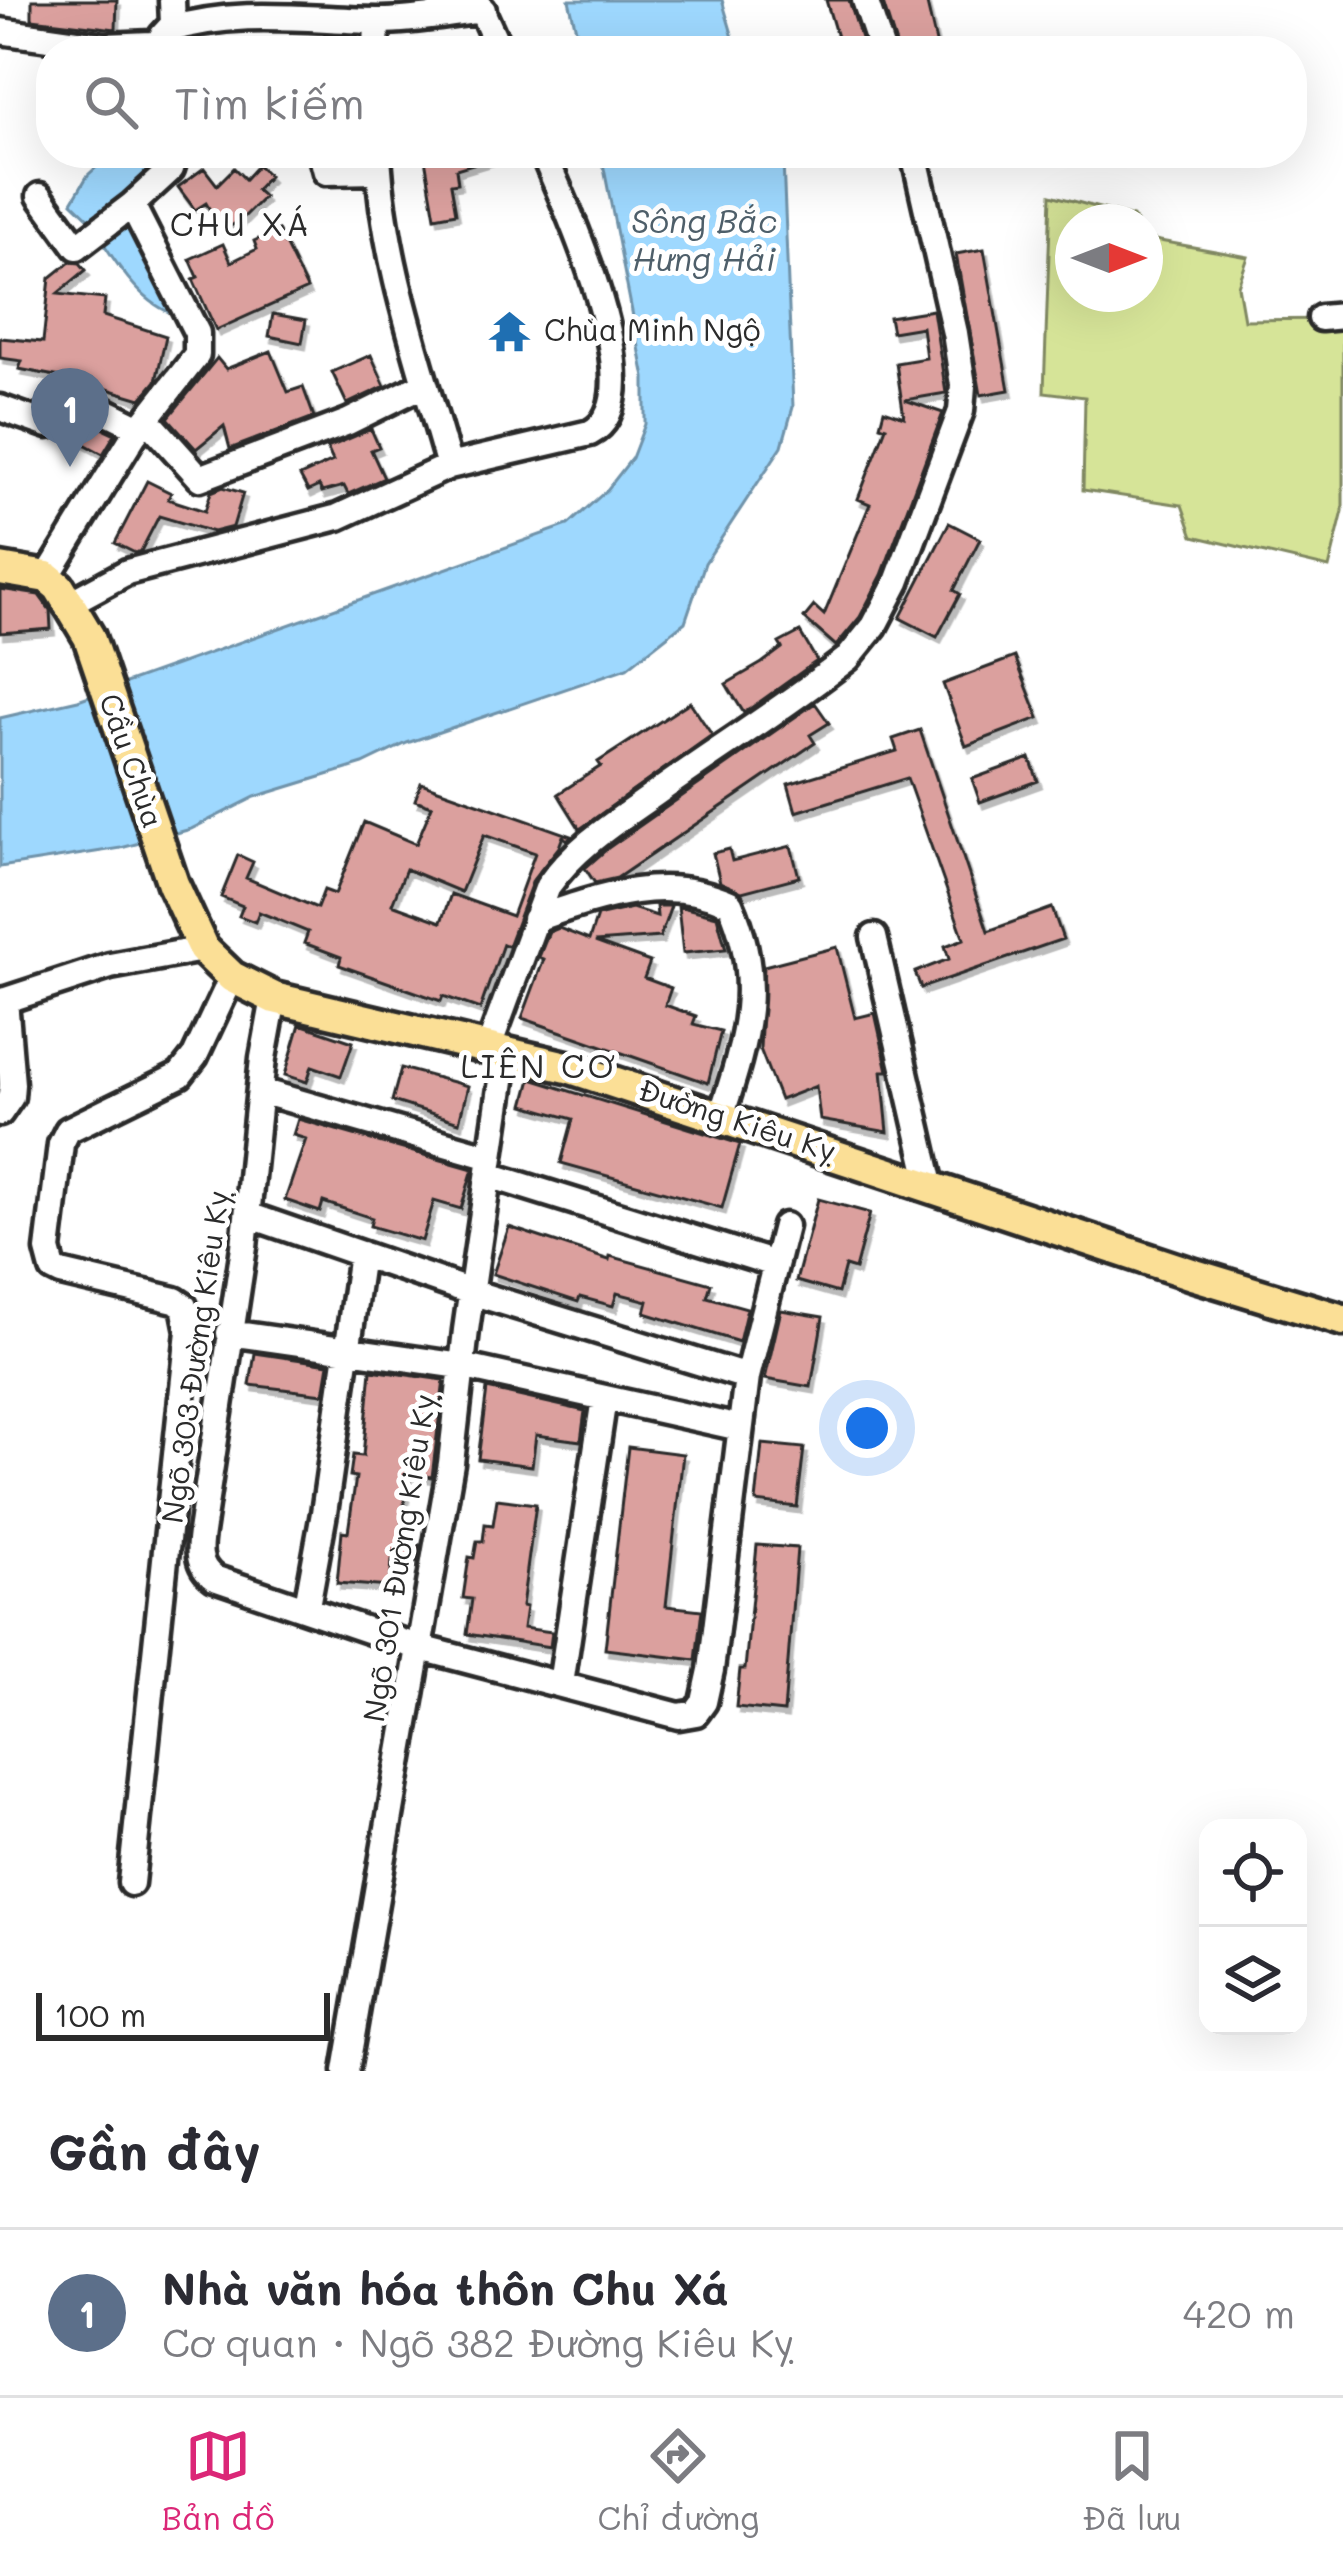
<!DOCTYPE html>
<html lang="vi">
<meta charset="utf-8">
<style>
:root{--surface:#fff;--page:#f2f2f3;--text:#2b2b33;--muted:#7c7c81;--line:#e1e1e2;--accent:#db2777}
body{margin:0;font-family:Mali,sans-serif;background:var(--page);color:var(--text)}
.controls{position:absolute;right:36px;bottom:36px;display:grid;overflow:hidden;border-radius:24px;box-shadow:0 12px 48px #0002}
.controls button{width:108px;height:108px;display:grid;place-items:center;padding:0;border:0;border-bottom:3px solid var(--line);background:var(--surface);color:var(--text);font:60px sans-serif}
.compass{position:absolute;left:1055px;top:204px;width:108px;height:108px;border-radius:50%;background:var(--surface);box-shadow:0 12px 48px #0002;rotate:90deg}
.scale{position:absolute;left:36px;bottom:30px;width:294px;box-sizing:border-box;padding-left:12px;border:6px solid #2b2b2b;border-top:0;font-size:33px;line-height:42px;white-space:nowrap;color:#2b2b2b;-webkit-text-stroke:9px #fff;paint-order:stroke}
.you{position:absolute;left:867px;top:1428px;width:42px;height:42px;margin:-30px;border:9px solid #fff;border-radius:50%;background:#1a73e8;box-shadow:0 0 0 18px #1a73e833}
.badge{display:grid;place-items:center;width:78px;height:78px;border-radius:50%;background:var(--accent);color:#fff;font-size:39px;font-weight:700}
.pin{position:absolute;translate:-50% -99px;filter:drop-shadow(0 3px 6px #0008)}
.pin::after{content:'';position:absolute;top:63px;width:42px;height:36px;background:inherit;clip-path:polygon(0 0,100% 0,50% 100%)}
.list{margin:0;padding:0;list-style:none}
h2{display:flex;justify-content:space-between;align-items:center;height:156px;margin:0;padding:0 48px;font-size:51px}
h2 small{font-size:39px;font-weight:400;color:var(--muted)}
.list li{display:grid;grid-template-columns:78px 1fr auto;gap:36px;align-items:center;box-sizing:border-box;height:168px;padding:0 48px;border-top:3px solid var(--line)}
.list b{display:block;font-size:45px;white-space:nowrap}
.list p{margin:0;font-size:39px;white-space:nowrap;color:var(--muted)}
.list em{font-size:39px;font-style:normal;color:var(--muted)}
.icon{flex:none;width:66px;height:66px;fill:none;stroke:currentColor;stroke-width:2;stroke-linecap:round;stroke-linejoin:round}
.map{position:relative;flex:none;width:1343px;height:2071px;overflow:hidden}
.search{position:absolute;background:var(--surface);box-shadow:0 12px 48px #0002;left:36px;right:36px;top:36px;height:132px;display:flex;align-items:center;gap:30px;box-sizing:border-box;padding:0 42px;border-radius:48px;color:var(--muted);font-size:45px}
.sheet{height:324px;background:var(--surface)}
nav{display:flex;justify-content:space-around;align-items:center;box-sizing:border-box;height:168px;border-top:3px solid var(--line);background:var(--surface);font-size:33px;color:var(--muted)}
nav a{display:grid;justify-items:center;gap:6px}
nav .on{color:var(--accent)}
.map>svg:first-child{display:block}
</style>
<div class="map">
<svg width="1343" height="2071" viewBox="0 0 1343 2071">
<defs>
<filter id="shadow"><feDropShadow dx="3.5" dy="6" stdDeviation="0" flood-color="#0004"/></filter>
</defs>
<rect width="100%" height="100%" fill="#fff"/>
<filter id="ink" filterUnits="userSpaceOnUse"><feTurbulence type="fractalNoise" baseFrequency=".00833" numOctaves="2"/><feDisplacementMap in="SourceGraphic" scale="24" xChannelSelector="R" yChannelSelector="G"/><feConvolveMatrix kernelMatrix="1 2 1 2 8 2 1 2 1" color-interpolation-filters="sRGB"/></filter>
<g filter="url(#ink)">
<path fill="#d6e498" stroke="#808862" stroke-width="3" d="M 1051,195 L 1133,217 L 1136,222 L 1073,222 L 1073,294 L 1145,294 L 1145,234 L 1149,239 L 1248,257 L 1238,286 L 1244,320 L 1343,319 L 1343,511 L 1329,568 L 1193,536 L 1182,505 L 1083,490 L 1085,397 L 1044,392 Z"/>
<path fill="#9ed8fe" stroke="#7093aa" stroke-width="3" d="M 569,0 L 722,0 L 737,51 L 581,51 Z
M 112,153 L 171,153 L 172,159 L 93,222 L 72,202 L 88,175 Z
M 601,153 L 779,153 L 783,161 L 793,407 L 782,446 L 705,563 L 685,622 L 627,668 L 407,743 L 363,764 L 255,797 L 191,829 L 121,848 L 0,867 L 0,718 L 78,700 L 568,525 L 607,490 L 632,458 L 645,424 L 645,378 Z
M 133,219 L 177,315 C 145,306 121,271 104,244 L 105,239 Z"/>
<path fill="#dba09e" stroke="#2b2b2b" stroke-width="3" fill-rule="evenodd" filter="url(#shadow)" d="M 32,0 L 117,0 L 116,29 L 32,19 Z
M 826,0 L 849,0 L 865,51 L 841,51 Z
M 882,0 L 926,0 L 938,51 L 898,51 Z
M 424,153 L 495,153 L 496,157 L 456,169 L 458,183 L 451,184 L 456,213 L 435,217 Z
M 258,165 L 269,176 L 256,190 L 264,197 L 241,220 L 222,231 L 206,203 L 195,210 L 178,187 L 204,168 L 217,185 L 234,168 L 245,179 Z
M 278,230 L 307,289 L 216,330 L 193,279 L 198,277 L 190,259 L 223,244 L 231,262 L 257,249 L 254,241 Z
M 984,249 L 1009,390 L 981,395 L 956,254 Z
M 70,262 L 80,263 L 86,270 L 57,294 L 105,299 L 103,316 L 166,336 L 156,381 L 141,399 L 81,381 L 19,369 L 22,361 L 0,358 L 0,338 L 43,342 L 50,278 Z
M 933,310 L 946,393 L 905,400 L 943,413 L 882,575 L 860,617 L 836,646 L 804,618 L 814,606 L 824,615 L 870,504 L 858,499 L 886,427 L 880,425 L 884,410 L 904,417 L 896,363 L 926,358 L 922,327 L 892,332 L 889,317 Z
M 273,314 L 306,320 L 302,343 L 269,336 Z
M 271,351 L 288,392 L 303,387 L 314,417 L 230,449 L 224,426 L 196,449 L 168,418 L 217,358 L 226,369 Z
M 371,355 L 385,386 L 347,404 L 332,372 Z
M 75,415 L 115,434 L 103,454 L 64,433 Z
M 371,429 L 379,447 L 371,450 L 384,478 L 348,494 L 344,486 L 322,492 L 319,486 L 308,491 L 300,476 L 333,461 L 327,448 Z
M 147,481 L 171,493 L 168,499 L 205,511 L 211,492 L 223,487 L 243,493 L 233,527 L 213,532 L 159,516 L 141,551 L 135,553 L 115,543 Z
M 949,523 L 980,539 L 954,590 L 960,594 L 937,637 L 900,618 Z
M 0,589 L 39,595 L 50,610 L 51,629 L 0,633 Z
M 800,632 L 817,661 L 744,713 L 726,684 L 762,663 L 782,648 L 779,643 Z
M 1015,657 L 1039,718 L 966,746 L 943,684 Z
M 690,702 L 712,735 L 580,829 L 558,794 L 601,766 L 598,762 Z
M 815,703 L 829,723 L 810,735 L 815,743 L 617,878 L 595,883 L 585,868 L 608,848 Z
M 920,730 L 988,931 L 1052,908 L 1063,939 L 921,988 L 915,972 L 949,959 L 945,946 L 964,939 L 907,778 L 796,812 L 788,784 L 897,751 L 893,739 Z
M 1030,758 L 1038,781 L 980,802 L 972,779 Z
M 421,783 L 571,836 L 567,840 L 563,836 L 559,847 L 533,880 L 508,946 L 503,944 L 480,1009 L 443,996 L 441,1001 L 339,965 L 341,957 L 304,943 L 308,932 L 259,912 L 255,922 L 239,916 L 243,906 L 221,897 L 238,855 L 253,862 L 246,878 L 317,908 L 324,890 L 335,894 L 364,822 L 416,844 L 432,806 L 415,800 ZM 484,835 L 535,853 L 512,916 L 451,894 L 441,922 L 392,904 L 406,869 L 461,892 Z
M 791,846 L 799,877 L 742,892 L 720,882 L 713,853 L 729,849 L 732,861 Z
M 656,906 L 671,906 L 660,937 L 595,942 L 650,962 L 644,978 L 671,988 L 665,1005 L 696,1016 L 693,1024 L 721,1031 L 708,1083 L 522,1018 L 544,959 L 539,957 L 549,932 L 559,928 L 589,940 L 597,916 L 632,908 L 657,916 Z
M 678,906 L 717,916 L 726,949 L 683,953 Z
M 837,947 L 855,1018 L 875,1013 L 888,1071 L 882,1071 L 888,1132 L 820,1120 L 816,1086 L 780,1100 L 760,1049 L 764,966 Z
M 300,1024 L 353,1042 L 341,1076 L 312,1066 L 307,1082 L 285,1075 Z
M 401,1068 L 468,1086 L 459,1122 L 392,1101 Z
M 531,1079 L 740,1144 L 722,1208 L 561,1163 L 573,1119 L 524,1105 Z
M 298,1119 L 473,1169 L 461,1209 L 434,1201 L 422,1241 L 370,1226 L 372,1218 L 323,1202 L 320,1212 L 285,1200 L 306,1139 L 293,1135 Z
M 818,1199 L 870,1213 L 855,1269 L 845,1266 L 838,1293 L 796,1281 Z
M 509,1227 L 609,1260 L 610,1256 L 711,1284 L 707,1297 L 747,1308 L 739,1342 L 645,1313 L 648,1301 L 617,1293 L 613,1306 L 580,1297 L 578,1302 L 493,1274 Z
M 781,1310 L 823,1317 L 811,1387 L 765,1379 Z
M 255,1353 L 329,1364 L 324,1394 L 250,1385 Z
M 371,1370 L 444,1380 L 432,1477 L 408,1474 L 399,1544 L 420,1545 L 417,1562 L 392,1560 L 390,1587 L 337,1583 L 342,1531 L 348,1532 L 356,1477 L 350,1476 L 353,1455 L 363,1456 Z
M 487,1389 L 585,1411 L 581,1441 L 536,1435 L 532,1466 L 478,1459 Z
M 762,1444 L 804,1448 L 797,1507 L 756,1502 Z
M 628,1447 L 683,1454 L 666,1606 L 702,1610 L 696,1660 L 605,1649 Z
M 497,1499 L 536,1504 L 522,1606 L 526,1607 L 523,1628 L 552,1632 L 550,1647 L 467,1634 L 472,1599 L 463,1598 L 469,1557 L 474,1558 L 477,1541 L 483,1541 L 485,1524 L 493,1525 Z
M 757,1545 L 797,1548 L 784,1712 L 736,1707 L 740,1669 L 745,1669 Z"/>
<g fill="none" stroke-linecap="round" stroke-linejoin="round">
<defs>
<path id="minor" d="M 477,0 L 500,51
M 865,0 L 882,51
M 168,30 C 238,8 308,20 381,21 C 415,21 449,14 483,10
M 0,31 L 105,46 L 152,44
M 162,36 L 173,24 L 172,0
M 376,51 L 377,21
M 321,153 L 326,172 L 379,171
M 378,153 C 383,261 420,362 449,466
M 40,196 L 77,247 L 132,205
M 1321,318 L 1343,316
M 0,408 L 48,425 L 64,402 L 75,396 L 140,428
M 147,419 L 200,478 L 348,422 L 425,384
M 47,577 L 134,435 L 197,355 L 197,333 L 132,205 L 171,169 L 176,153
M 66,605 L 127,572 L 338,517 L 449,466 L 590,433 C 657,400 565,204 543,153
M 535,919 C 599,897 664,873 730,903 C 764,980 747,1038 721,1116
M 874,937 L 931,1185
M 0,1002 L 110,966 L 203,949
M 488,1049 L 548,886 C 575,847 617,821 655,794 C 719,748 786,707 848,658 L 874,626 L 897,582 L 961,411 L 963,385 L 955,333 L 914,153
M 260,1091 L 491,1157
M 0,1113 L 11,1097 L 12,1084 L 5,1000
M 489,1175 L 775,1264
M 248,1215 L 471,1292 L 747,1377 L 711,1670 L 704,1702 L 696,1713 L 679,1716 L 417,1647 L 214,1578 C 193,1563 200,1542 203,1519 L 244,1247 L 263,1058 L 274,998
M 229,1333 L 461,1366 L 740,1428
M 747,1377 L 785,1226
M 307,1606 L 324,1513 L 361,1254
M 561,1684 L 604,1398
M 131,1883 L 189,1331 L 184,1306 L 175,1300 L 61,1273 L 53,1269 L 48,1250 L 61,1144 L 68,1130 L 180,1075 L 195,1056 L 232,977
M 346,2071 L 451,1463 L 466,1330 L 506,1053"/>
<path id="major" d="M 0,569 L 47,577 L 59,587 L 89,637 L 173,884 L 203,949 L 232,977 L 274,998 L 571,1068 L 1195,1275 L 1343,1320"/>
</defs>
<use href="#minor" stroke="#2b2b2b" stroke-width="33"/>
<use href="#major" stroke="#2b2b2b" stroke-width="39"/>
<use href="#minor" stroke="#fff" stroke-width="24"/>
<use href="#major" stroke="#fbdf96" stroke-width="30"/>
</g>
</g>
<defs>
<symbol id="temple-bare" viewBox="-9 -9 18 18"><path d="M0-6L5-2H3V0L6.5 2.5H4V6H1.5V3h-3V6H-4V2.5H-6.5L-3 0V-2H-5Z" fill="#1f6fb2" stroke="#fff" stroke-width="2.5" paint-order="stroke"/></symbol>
</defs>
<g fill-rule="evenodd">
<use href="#temple-bare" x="480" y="302" width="59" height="59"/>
</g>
<g text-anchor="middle" stroke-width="10" stroke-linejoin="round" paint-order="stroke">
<g font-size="30" fill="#2b2b2b" stroke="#fff" text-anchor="start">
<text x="544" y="341">Chùa Minh Ngộ</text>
</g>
<g font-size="30" fill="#2b2b2b" stroke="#fff">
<text transform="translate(131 761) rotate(71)" y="10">Cầu Chùa</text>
<text transform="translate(737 1121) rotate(18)" y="10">Đường Kiêu Kỵ</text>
<text transform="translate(196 1357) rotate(-82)" y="10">Ngõ 303 Đường Kiêu Kỵ</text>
<text transform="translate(400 1558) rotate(-81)" y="10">Ngõ 301 Đường Kiêu Kỵ</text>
</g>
<g font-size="33" font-style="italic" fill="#4e5f6a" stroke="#fff">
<text x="704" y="233">Sông Bắc<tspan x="704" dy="38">Hưng Hải</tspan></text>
</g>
<g font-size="33" letter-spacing="3" fill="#2b2b2b" stroke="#fff">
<text x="241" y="236">CHU XÁ</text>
<text x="539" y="1078">LIÊN CƠ</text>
</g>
</g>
</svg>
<div class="controls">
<button><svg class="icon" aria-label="locate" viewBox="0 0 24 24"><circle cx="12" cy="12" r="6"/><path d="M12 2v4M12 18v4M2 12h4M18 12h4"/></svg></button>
<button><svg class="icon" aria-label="layers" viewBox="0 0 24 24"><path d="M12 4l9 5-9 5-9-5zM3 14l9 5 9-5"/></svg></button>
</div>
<svg class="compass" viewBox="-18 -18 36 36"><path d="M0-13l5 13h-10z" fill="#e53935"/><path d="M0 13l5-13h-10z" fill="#7c7c81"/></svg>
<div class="scale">100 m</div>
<div class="you"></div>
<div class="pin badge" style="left:70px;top:467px;background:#5c6f8a">1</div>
<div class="search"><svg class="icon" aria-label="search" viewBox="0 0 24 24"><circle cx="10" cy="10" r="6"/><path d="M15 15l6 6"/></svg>Tìm kiếm</div>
</div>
<section class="sheet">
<h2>Gần đây<small></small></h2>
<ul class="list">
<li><span class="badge" style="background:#5c6f8a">1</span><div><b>Nhà văn hóa thôn Chu Xá</b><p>Cơ quan · Ngõ 382 Đường Kiêu Kỵ</p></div><em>420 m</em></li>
</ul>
</section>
<nav>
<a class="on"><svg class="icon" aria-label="map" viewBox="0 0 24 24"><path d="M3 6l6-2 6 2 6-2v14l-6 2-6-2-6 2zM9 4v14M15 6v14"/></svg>Bản đồ</a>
<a><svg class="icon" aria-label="directions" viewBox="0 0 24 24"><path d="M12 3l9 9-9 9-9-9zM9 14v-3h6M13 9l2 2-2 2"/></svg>Chỉ đường</a>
<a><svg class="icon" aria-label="saved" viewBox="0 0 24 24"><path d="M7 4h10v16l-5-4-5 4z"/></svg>Đã lưu</a>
</nav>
